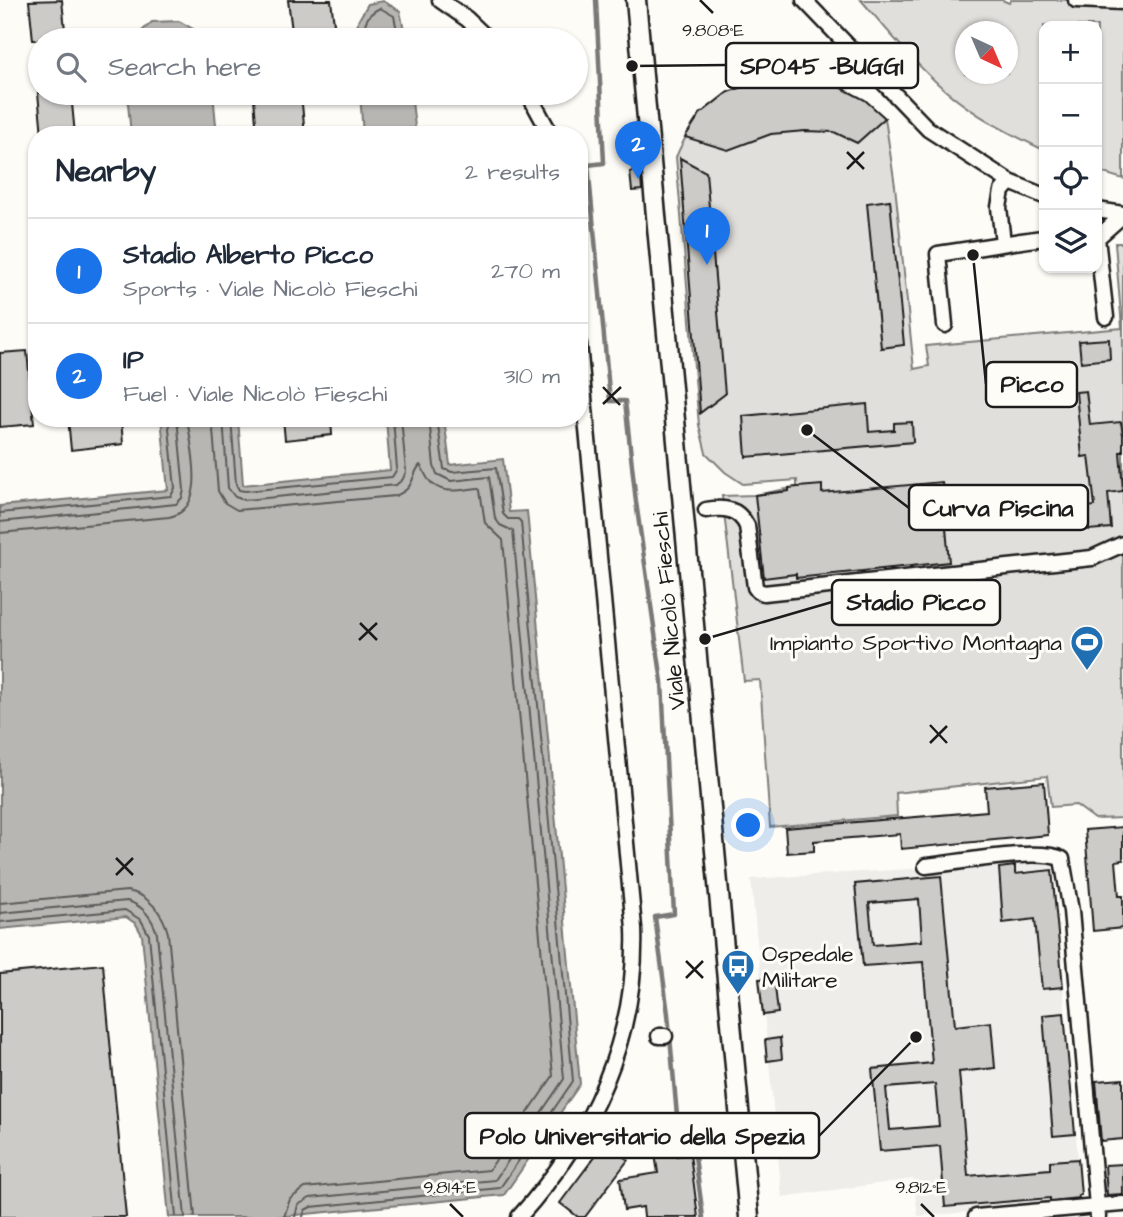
<!DOCTYPE html>
<meta charset="utf-8">
<style>
:root{--surface:#fff;--page:#f2f2f3;--text:#1f2937;--muted:#747a83;--line:#e0e1e3;--accent:#1a73e8}
body{margin:0;font-family:"Architects Daughter",sans-serif;background:var(--page);color:var(--text)}
.controls{position:absolute;right:21px;top:21px;display:grid;overflow:hidden;border-radius:14px;box-shadow:0 2px 5px #0004}
.controls button{width:63px;height:63px;display:grid;place-items:center;padding:0;border:0;border-bottom:2px solid var(--line);background:var(--surface);color:var(--text);font:35px sans-serif}
.compass{position:absolute;left:955px;top:21px;width:63px;height:63px;border-radius:50%;background:var(--surface);box-shadow:0 2px 5px #0004;rotate:136deg}
.you{position:absolute;left:749px;top:826px;width:24px;height:24px;margin:-18px;border:5px solid #fff;border-radius:50%;background:#1a73e8;box-shadow:0 0 0 10px #1a73e833}
.badge{display:grid;place-items:center;width:46px;height:46px;border-radius:50%;background:var(--accent);color:#fff;font-size:23px;font-weight:700}
.pin{position:absolute;translate:-50% -58px;filter:drop-shadow(0 2px 4px #0008)}
.pin::after{content:'';position:absolute;top:37px;width:24px;height:21px;background:inherit;clip-path:polygon(0 0,100% 0,50% 100%)}
.list{margin:0;padding:0;list-style:none}
h2{display:flex;justify-content:space-between;align-items:center;height:91px;margin:0;padding:0 28px;font-size:30px}
h2 small{font-size:23px;font-weight:400;color:var(--muted)}
.list li{display:grid;grid-template-columns:46px 1fr auto;gap:21px;align-items:center;box-sizing:border-box;height:105px;padding:0 28px;border-top:2px solid var(--line)}
.list b{display:block;font-size:26px;white-space:nowrap}
.list p{margin:0;font-size:23px;white-space:nowrap;color:var(--muted)}
.list em{font-size:23px;font-style:normal;color:var(--muted)}
.icon{flex:none;width:38px;height:38px;fill:none;stroke:currentColor;stroke-width:2;stroke-linecap:round;stroke-linejoin:round}
.map{position:relative;flex:none;width:1123px;height:1217px;overflow:hidden}
.search{position:absolute;background:var(--surface);box-shadow:0 2px 5px #0004;left:28px;top:28px;width:560px;height:77px;display:flex;align-items:center;gap:18px;box-sizing:border-box;padding:0 24px;border-radius:38px;color:var(--muted);font-size:26px}
.panel{position:absolute;background:var(--surface);box-shadow:0 2px 5px #0004;left:28px;top:126px;width:560px;height:301px;border-radius:28px}
.map>svg:first-child{display:block}
</style>
<div class="map">
<svg width="1123" height="1217" viewBox="0 0 1123 1217">
<rect width="100%" height="100%" fill="#fdfcf7"/>
<filter id="ink" filterUnits="userSpaceOnUse"><feTurbulence type="fractalNoise" baseFrequency=".0143" numOctaves="2"/><feDisplacementMap in="SourceGraphic" scale="14" xChannelSelector="R" yChannelSelector="G"/><feConvolveMatrix kernelMatrix="1 2 1 2 8 2 1 2 1" color-interpolation-filters="sRGB"/></filter>
<g filter="url(#ink)">
<path fill="#eeede9" d="M 1052,860 L 1082,1204 L 918,1216 L 913,1179 L 782,1197 L 751,879 Z"/>
<path fill="#e0dfdb" stroke="#7e7e7c" stroke-width="2" fill-rule="evenodd" d="M 861,0 L 1002,0 L 1009,3 L 1011,0 L 1123,0 L 1123,179 L 1097,171 L 1097,26 L 1044,26 L 1044,150 C 1010,134 975,116 946,91 C 915,64 888,31 861,0 ZM 965,32 L 1007,32 L 1007,74 L 965,74 Z
M 802,78 L 838,86 L 865,100 L 885,118 L 895,186 L 914,369 L 929,366 L 926,346 L 1122,328 L 1115,243 L 1123,243 L 1123,818 L 1095,819 L 1076,805 L 1051,807 L 1047,776 L 896,793 L 897,816 L 770,827 L 760,680 L 744,681 L 722,496 L 755,495 L 797,487 L 797,480 L 743,484 L 725,472 L 706,453 L 699,425 L 676,157 C 693,117 719,90 763,80 C 775,77 790,78 802,78 Z"/>
<path fill="#b7b6b2" stroke="#797876" stroke-width="2" d="M 383,1 L 400,11 L 406,40 L 356,40 L 358,21 L 368,4 Z
M 179,21 L 202,34 L 204,40 L 132,40 L 152,22 Z
M 127,93 L 213,93 L 217,135 L 131,135 Z
M 360,93 L 411,93 L 416,135 L 363,135 Z
M 161,418 L 238,418 L 243,485 L 390,470 L 386,418 L 444,418 L 450,465 L 503,459 L 509,512 L 527,511 L 580,1084 L 504,1195 L 275,1217 L 169,1217 L 142,935 L 136,924 L 126,917 L 0,929 L 0,506 L 168,490 Z"/>
<g fill="none" stroke-linecap="round" stroke-linejoin="round">
<path stroke="#5a5a58" stroke-width="2" d="M 363,40 C 363,26 366,14 380,8 L 394,16 L 399,40
M 212,418 L 218,491 L 225,503 L 237,510 L 395,496 C 416,488 410,477 420,465 C 424,469 424,474 428,479 C 440,496 460,490 477,488 L 480,490 L 485,523 L 503,540 L 553,1076 L 489,1170 L 305,1188 L 290,1199 L 284,1217
M 223,418 L 228,488 L 235,497 L 245,500 L 396,485 L 403,479 L 406,471 L 401,418
M 231,418 L 236,484 L 239,490 L 245,491 L 392,477 L 397,469 L 393,418
M 0,513 L 171,496 L 175,488 L 168,418
M 0,522 L 176,504 L 182,498 L 184,490 L 177,418
M 0,533 L 169,517 C 209,509 191,448 187,418
M 0,903 L 127,891 C 148,894 163,913 168,933 L 195,1217
M 0,913 L 127,901 C 143,905 153,919 157,934 L 185,1217
M 0,922 L 125,910 L 141,920 L 149,935 L 176,1217
M 295,1217 L 298,1205 L 310,1198 L 495,1180 L 564,1079 L 513,531 L 500,525 L 495,518 L 489,477 L 451,481 L 437,474 L 434,466 L 429,418
M 303,1217 L 305,1210 L 311,1207 L 500,1188 L 573,1081 L 521,522 L 518,519 L 508,519 L 503,514 L 496,468 L 452,472 L 444,469 L 437,418"/>
<path stroke="#797876" stroke-width="4.5" d="M 596,0 L 604,163 L 588,165 L 610,401 L 625,401 L 636,502 L 662,682 L 674,914 L 655,917 L 668,1014 L 680,1150 L 694,1149 L 703,1217"/>
</g>
<path fill="#cccbc8" stroke="#1c1c1c" stroke-width="2" fill-rule="evenodd" d="M 62,0 L 66,40 L 33,40 L 29,1 Z
M 288,0 L 331,0 L 336,40 L 322,40 L 320,27 L 292,31 Z
M 802,78 L 838,86 L 865,100 L 885,118 L 857,143 L 834,132 L 805,131 L 771,134 L 728,150 L 685,137 L 700,114 L 728,92 L 764,80 Z
M 38,93 L 71,93 L 75,135 L 42,135 Z
M 301,94 L 305,135 L 257,135 L 254,98 Z
M 633,134 L 637,134 L 642,190 L 632,191 L 630,172 L 633,171 Z
M 680,158 L 706,172 L 725,394 L 700,413 Z
M 890,200 L 904,345 L 881,348 L 867,203 Z
M 1109,339 L 1110,359 L 1081,362 L 1079,341 Z
M 27,351 L 34,424 L 0,427 L 0,353 Z
M 1086,391 L 1090,425 L 1121,422 L 1123,435 L 1123,452 L 1120,452 L 1123,491 L 1108,493 L 1111,528 L 1089,530 L 1087,507 L 1095,506 L 1089,456 L 1082,457 L 1076,392 Z
M 867,404 L 869,432 L 894,430 L 894,423 L 912,422 L 913,442 L 746,457 L 743,416 Z
M 68,418 L 121,418 L 123,444 L 71,450 Z
M 283,418 L 331,418 L 332,435 L 285,440 Z
M 942,482 L 949,562 L 796,578 L 796,574 L 764,578 L 755,495 L 789,491 L 789,488 L 798,487 L 822,485 L 822,493 Z
M 1044,782 L 1048,835 L 901,849 L 900,834 L 814,841 L 814,851 L 787,853 L 785,828 L 987,811 L 985,787 Z
M 1123,827 L 1123,860 L 1116,861 L 1119,896 L 1123,896 L 1123,928 L 1093,931 L 1085,830 Z
M 1015,866 L 1015,874 L 1052,870 L 1063,987 L 1042,989 L 1035,919 L 1003,923 L 999,868 Z
M 941,876 L 955,1026 L 991,1022 L 995,1068 L 959,1072 L 968,1176 L 1050,1169 L 1050,1161 L 1078,1159 L 1081,1195 L 1078,1195 L 1079,1198 L 1050,1201 L 1050,1198 L 945,1207 L 940,1146 L 880,1151 L 872,1069 L 932,1063 L 923,962 L 863,966 L 855,884 ZM 919,899 L 922,941 L 873,945 L 869,903 ZM 935,1084 L 939,1126 L 890,1130 L 886,1088 Z
M 103,964 L 126,1217 L 0,1217 L 0,974 Z
M 774,978 L 778,1013 L 763,1015 L 759,979 Z
M 1064,1013 L 1075,1134 L 1053,1136 L 1043,1015 Z
M 780,1038 L 782,1059 L 767,1061 L 765,1040 Z
M 1123,1079 L 1123,1139 L 1101,1141 L 1096,1081 Z
M 605,1143 L 628,1160 L 585,1217 L 578,1217 L 560,1203 Z
M 676,1151 L 676,1156 L 690,1154 L 698,1217 L 644,1217 L 643,1207 L 624,1210 L 620,1179 L 658,1173 L 655,1154 Z
M 1123,1164 L 1123,1194 L 1107,1195 L 1105,1165 Z"/>
<g fill="none" stroke-linecap="round" stroke-linejoin="round">
<defs>
<path id="minor" d="M 440,0 L 467,19 L 489,40
M 804,0 L 928,129 L 1010,182 L 1044,196
M 1076,0 L 1123,2
M 528,93 L 551,135
M 1097,210 L 1123,214
M 1003,243 L 999,207 L 1002,191 L 1010,182
M 1106,317 L 1097,238 L 1123,215
M 945,325 L 938,254 C 974,249 1008,242 1044,238
M 706,510 C 724,507 738,508 747,526 L 755,587 L 758,591 L 764,593 L 1092,558 L 1123,544
M 926,866 C 956,863 1039,847 1062,859 L 1071,911 L 1097,1206 L 976,1217
M 659,1036 L 665,1036
M 519,1217 C 591,1138 638,1036 634,928 L 579,344
M 1098,1217 L 1097,1206 L 1123,1204"/>
<path id="major" d="M 636,0 L 749,1217"/>
</defs>
<use href="#minor" stroke="#1c1c1c" stroke-width="19"/>
<use href="#major" stroke="#1c1c1c" stroke-width="23"/>
<use href="#minor" stroke="#fdfcf7" stroke-width="14"/>
<use href="#major" stroke="#fdfcf7" stroke-width="18"/>
</g>
</g>
<path fill="none" stroke="#1c1c1c" stroke-width="2.5" d="M 700,0 L 713,13M 847,152 L 864,169M 847,169 L 864,152M 603,387 L 620,405M 603,404 L 621,387M 360,623 L 377,640M 359,640 L 377,623M 930,725 L 947,743M 930,743 L 947,726M 116,858 L 133,875M 116,875 L 133,858M 686,961 L 703,978M 686,978 L 703,961M 450,1204 L 463,1217M 921,1204 L 934,1217"/>
<defs>
<symbol id="stadium-pin" viewBox="-11 -11 22 30"><path d="M0 17L-7.5 6A9.5 9.5 0 1 1 7.5 6Z" fill="#1f6fb2" stroke="#fdfcf7"/><path d="M0-5a6.5 5 0 1 0 0 10a6.5 5 0 1 0 0-10ZM-3.5-1.8h7v3.6h-7Z" fill="#fff"/></symbol>
<symbol id="bus-pin" viewBox="-11 -11 22 30"><path d="M0 17L-7.5 6A9.5 9.5 0 1 1 7.5 6Z" fill="#1f6fb2" stroke="#fdfcf7"/><path d="M-5-6H5V4H4V6H2V4H-2V6H-4V4H-5ZM-3.5-4V0h7V-4ZM-3.5 1.2v1.5H-2V1.2ZM2 1.2v1.5H3.5V1.2Z" fill="#fff"/></symbol>
</defs>
<g fill-rule="evenodd">
<use href="#stadium-pin" x="1068" y="623" width="38" height="52"/>
<use href="#bus-pin" x="719" y="947" width="38" height="52"/>
</g>
<g text-anchor="middle" stroke-width="6" stroke-linejoin="round" paint-order="stroke">
<g font-size="23" fill="#1c1c1c" stroke="#fdfcf7">
<text transform="translate(668 611) rotate(-95)" y="8">Viale Nicolò Fieschi</text>
</g>
<g font-size="23" fill="#1c1c1c" stroke="#fdfcf7" text-anchor="end">
<text x="1062" y="650">Impianto Sportivo Montagna</text>
<text x="762" y="961" text-anchor="start">Ospedale<tspan x="762" dy="26">Militare</tspan></text>
</g>
</g>
<g font-size="18" text-anchor="middle" fill="#1c1c1c" stroke="#fdfcf7" stroke-width="6" stroke-linejoin="round" paint-order="stroke">
<text x="713" y="36">9.808°E</text>
<text x="450" y="1193">9.814°E</text>
<text x="921" y="1193">9.812°E</text>
</g>
<path fill="none" stroke="#1c1c1c" stroke-width="2.5" d="M632 66L726 65M973 255L986 384M807 430L909 508M705 639L832 602M916 1037L819 1136"/>
<g fill="#1c1c1c" stroke="#fdfcf7" stroke-width="2.5">
<circle cx="632" cy="66" r="7"/>
<circle cx="973" cy="255" r="7"/>
<circle cx="807" cy="430" r="7"/>
<circle cx="705" cy="639" r="7"/>
<circle cx="916" cy="1037" r="7"/>
</g>
<g fill="#fdfcf7" stroke="#1c1c1c" stroke-width="2.5">
<rect x="726" y="43" width="192" height="45" rx="7"/>
<rect x="986" y="362" width="91" height="45" rx="7"/>
<rect x="909" y="485" width="179" height="45" rx="7"/>
<rect x="832" y="580" width="168" height="45" rx="7"/>
<rect x="465" y="1113" width="354" height="45" rx="7"/>
</g>
<g font-size="24" text-anchor="middle" font-weight="bold" fill="#1c1c1c">
<text x="822" y="74">SP045 -BUGGI</text>
<text x="1032" y="392">Picco</text>
<text x="998" y="516">Curva Piscina</text>
<text x="916" y="610">Stadio Picco</text>
<text x="642" y="1144">Polo Universitario della Spezia</text>
</g>
</svg>
<div class="controls">
<button>+</button>
<button>−</button>
<button><svg class="icon" aria-label="locate" viewBox="0 0 24 24"><circle cx="12" cy="12" r="6"/><path d="M12 2v4M12 18v4M2 12h4M18 12h4"/></svg></button>
<button><svg class="icon" aria-label="layers" viewBox="0 0 24 24"><path d="M12 4l9 5-9 5-9-5zM3 14l9 5 9-5"/></svg></button>
</div>
<svg class="compass" viewBox="-18 -18 36 36"><path d="M0-13l5 13h-10z" fill="#e53935"/><path d="M0 13l5-13h-10z" fill="#747a83"/></svg>
<div class="you"></div>
<div class="pin badge" style="left:707px;top:265px">1</div>
<div class="pin badge" style="left:638px;top:179px">2</div>
<div class="search"><svg class="icon" aria-label="search" viewBox="0 0 24 24"><circle cx="10" cy="10" r="6"/><path d="M15 15l6 6"/></svg>Search here</div>
<section class="panel">
<h2>Nearby<small>2 results</small></h2>
<ul class="list">
<li><span class="badge">1</span><div><b>Stadio Alberto Picco</b><p>Sports · Viale Nicolò Fieschi</p></div><em>270 m</em></li>
<li><span class="badge">2</span><div><b>IP</b><p>Fuel · Viale Nicolò Fieschi</p></div><em>310 m</em></li>
</ul>
</section>
</div>
